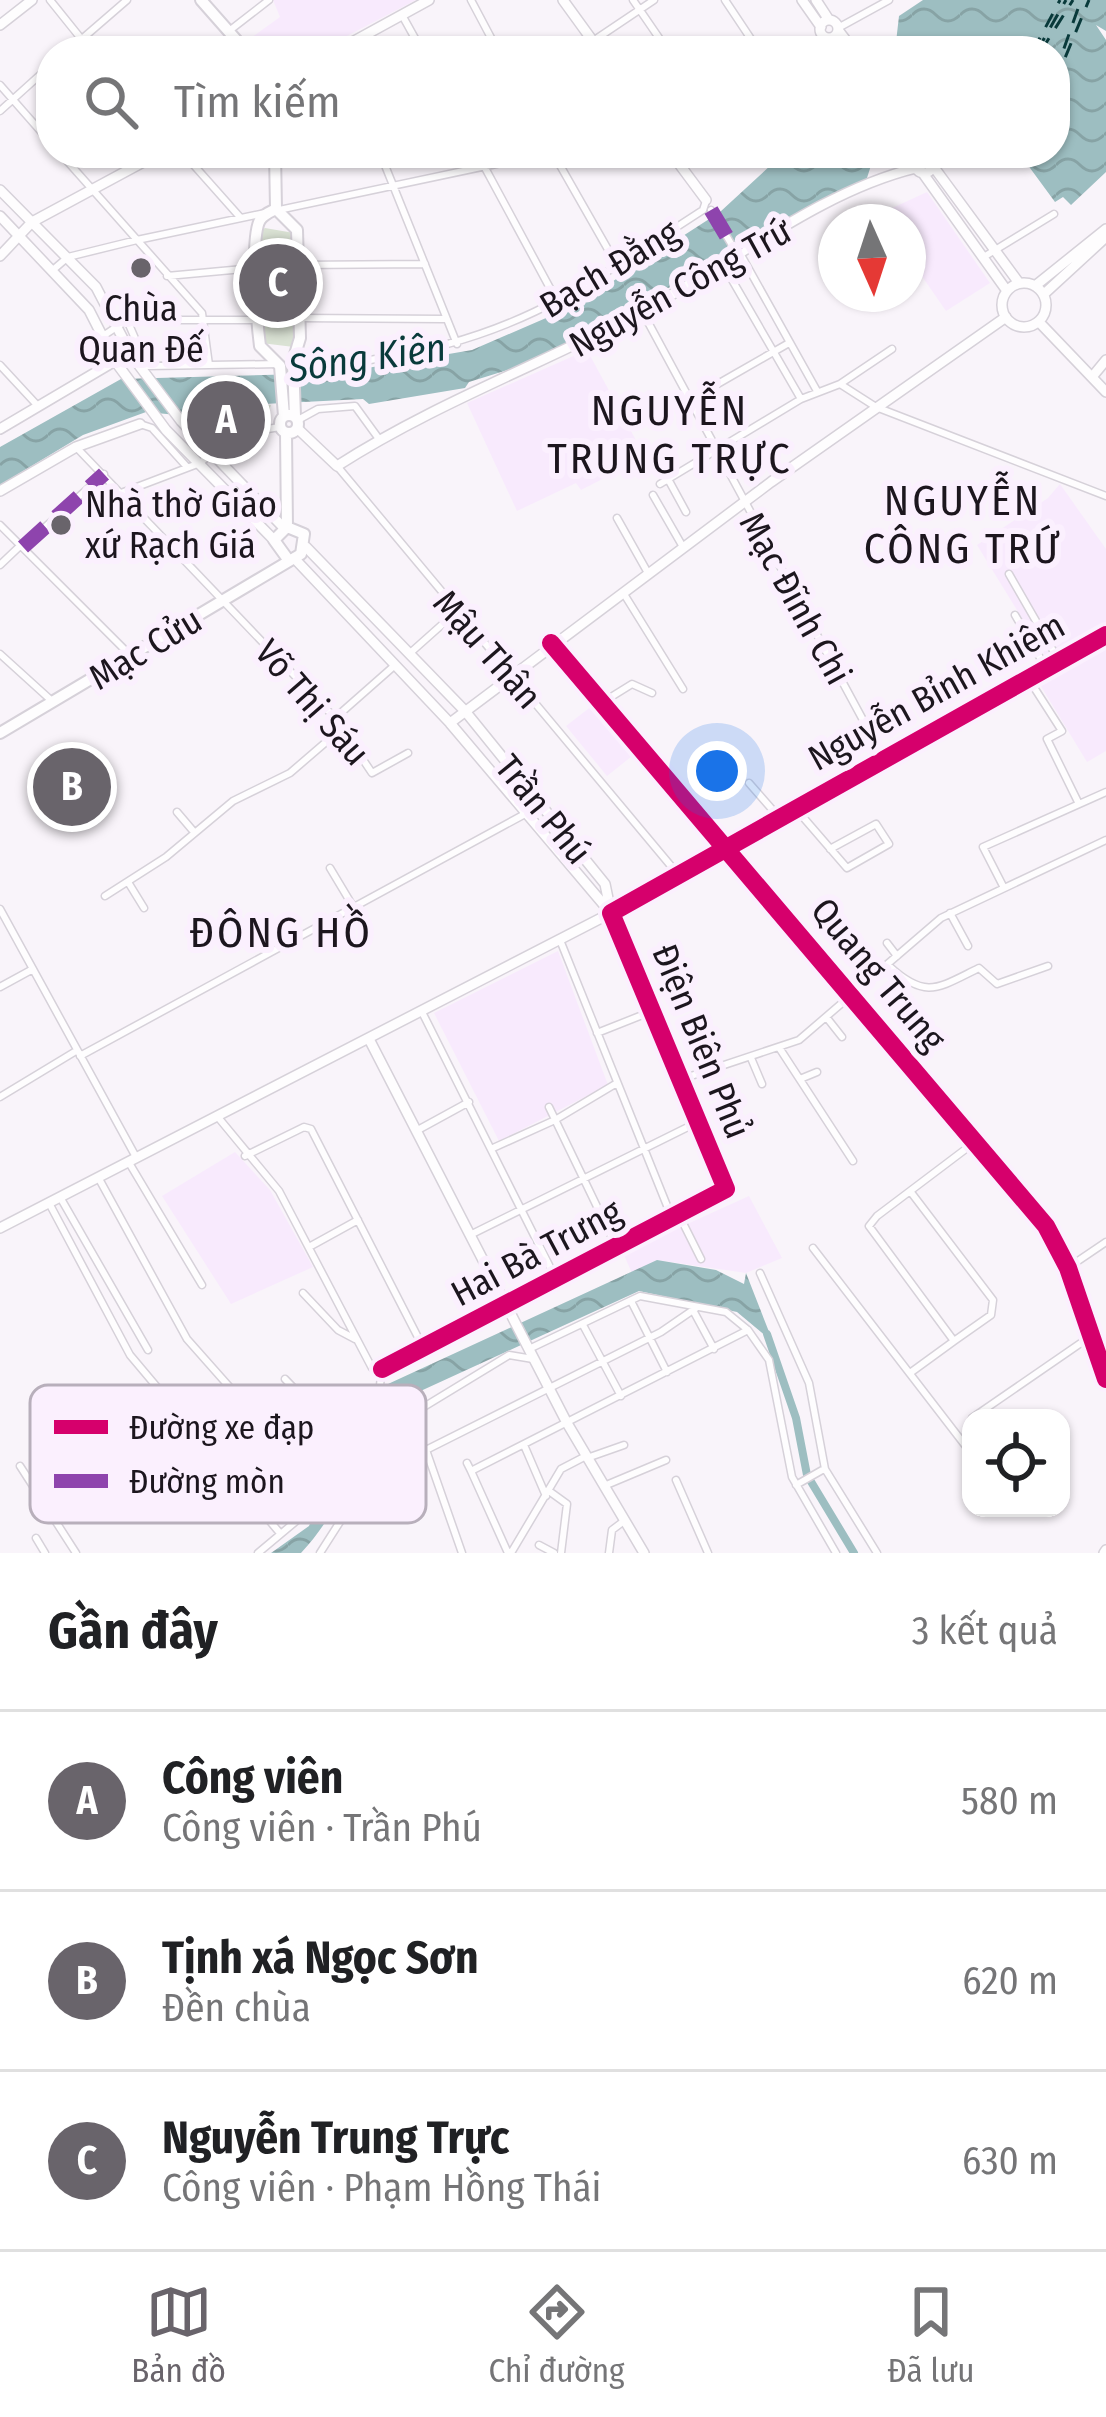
<!DOCTYPE html>
<html lang="vi">
<meta charset="utf-8">
<style>
:root{--surface:#fff;--page:#f2f2f2;--text:#202124;--muted:#757577;--line:#e0e0e0;--accent:#69646b}
body{margin:0;font-family:"Fira Sans Condensed",sans-serif;background:var(--page);color:var(--text)}
.controls{position:absolute;right:36px;bottom:36px;display:grid;overflow:hidden;border-radius:24px;box-shadow:0 3px 9px #0004}
.controls button{width:108px;height:108px;display:grid;place-items:center;padding:0;border:0;border-bottom:3px solid var(--line);background:var(--surface);color:var(--text);font:60px sans-serif}
.compass{position:absolute;left:818px;top:204px;width:108px;height:108px;border-radius:50%;background:var(--surface);box-shadow:0 3px 9px #0004;rotate:177deg}
.you{position:absolute;left:717px;top:771px;width:42px;height:42px;margin:-30px;border:9px solid #fff;border-radius:50%;background:#1a73e8;box-shadow:0 0 0 18px #1a73e833}
.badge{display:grid;place-items:center;width:78px;height:78px;border-radius:50%;background:var(--accent);color:#fff;font-size:39px;font-weight:700}
.pin{position:absolute;translate:-50% -50%;border:6px solid #fff;box-shadow:0 3px 12px #0006}
.list{margin:0;padding:0;list-style:none}
h2{display:flex;justify-content:space-between;align-items:center;height:156px;margin:0;padding:0 48px;font-size:51px}
h2 small{font-size:39px;font-weight:400;color:var(--muted)}
.list li{display:grid;grid-template-columns:78px 1fr auto;gap:36px;align-items:center;box-sizing:border-box;height:180px;padding:0 48px;border-top:3px solid var(--line)}
.list b{display:block;font-size:45px;white-space:nowrap}
.list p{margin:0;font-size:39px;white-space:nowrap;color:var(--muted)}
.list em{font-size:39px;font-style:normal;color:var(--muted)}
.icon{flex:none;width:66px;height:66px;fill:none;stroke:currentColor;stroke-width:2;stroke-linecap:round;stroke-linejoin:round}
.map{position:relative;flex:none;width:1106px;height:1553px;overflow:hidden}
.search{position:absolute;background:var(--surface);box-shadow:0 3px 9px #0004;left:36px;right:36px;top:36px;height:132px;display:flex;align-items:center;gap:30px;box-sizing:border-box;padding:0 42px;border-radius:48px;color:var(--muted);font-size:45px}
.sheet{height:696px;background:var(--surface)}
nav{display:flex;justify-content:space-around;align-items:center;box-sizing:border-box;height:168px;border-top:3px solid var(--line);background:var(--surface);font-size:33px;color:var(--muted)}
nav a{display:grid;justify-items:center;gap:6px}
nav .on{color:var(--accent)}
.map>svg:first-child{display:block}
</style>
<div class="map">
<svg width="1106" height="1553" viewBox="0 0 1106 1553">
<defs>
<pattern id="water-waves" width="16" height="10" patternUnits="userSpaceOnUse" patternTransform="scale(3)"><rect width="16" height="10" fill="#9dbec1"/><path d="M0 5q4-4 8 0t8 0" fill="none" stroke="#87a3a5"/></pattern>
</defs>
<rect width="100%" height="100%" fill="#f9f4fa"/>
<path fill="#f8eafd" d="M 273,0 L 416,0 L 318,51 L 257,51 L 248,40 L 280,17 Z
M 927,192 L 990,283 L 946,311 L 908,256 L 908,222 L 893,222 L 888,210 Z
M 587,350 L 650,466 L 630,477 L 624,468 L 581,490 L 576,483 L 517,511 L 467,403 Z
M 1060,484 L 1106,549 L 1106,625 L 1047,659 L 977,545 L 1048,498 Z
M 1106,647 L 1106,751 L 1087,762 L 1039,683 Z
M 597,702 L 637,752 L 607,776 L 566,726 Z
M 558,951 L 608,1085 L 499,1141 L 434,1013 Z
M 235,1152 L 270,1190 L 313,1267 L 231,1304 L 162,1196 Z
M 749,1196 L 782,1258 L 746,1273 L 657,1260 L 632,1273 L 623,1253 Z"/>
<path fill="#dae2d4" d="M 265,228 L 294,233 L 294,347 L 261,343 L 260,231 Z
M 271,405 L 264,425 L 212,438 L 183,417 L 208,409 Z"/>
<path fill="url(#water-waves)" d="M 923,0 L 1106,0 L 1106,31 L 1096,25 L 1106,40 L 1106,172 L 1071,205 L 1063,197 L 1055,202 L 1019,153 L 1055,153 L 1055,51 L 895,51 L 899,16 Z
M 784,153 L 875,153 L 866,181 L 816,202 L 550,357 L 469,382 L 465,388 L 369,404 L 363,399 L 207,407 L 177,415 L 146,412 L 83,435 L 0,485 L 0,447 L 121,379 L 338,373 L 472,350 L 576,305 L 720,212 Z
M 657,1260 L 716,1270 L 744,1284 L 746,1273 L 773,1342 L 737,1312 L 639,1291 L 401,1400 C 362,1448 343,1508 301,1553 L 271,1553 L 309,1526 L 339,1458 L 388,1384 Z"/>
<g fill="none" stroke-linecap="round" stroke-linejoin="round">
<path stroke="#9dbec1" stroke-width="8" d="M 767,1334 L 796,1418 L 807,1475 L 854,1553"/>
<path stroke="#093a3b" stroke-width="3" stroke-dasharray="15 12" stroke-linecap="butt" d="M 1033,51 L 1060,0
M 1037,51 L 1066,0
M 1041,51 L 1073,0
M 1055,74 L 1081,0
M 1055,82 L 1089,0"/>
<defs>
<path id="street" d="M 50,0 L 91,51
M 471,0 L 498,51
M 633,0 L 668,51
M 725,0 L 759,51
M 402,15 L 422,51
M 838,28 L 889,0
M 229,31 L 269,0
M 593,41 L 654,0
M 68,51 L 127,0
M 810,51 L 825,37
M 0,85 L 51,143
M 0,111 L 51,65
M 60,153 L 202,313 L 209,365
M 183,153 L 239,216
M 380,153 L 457,344
M 477,153 L 558,303
M 553,153 L 618,267
M 711,210 L 736,252
M 741,255 L 817,391
M 982,258 L 1054,214
M 298,265 L 425,264
M 724,266 L 801,399
M 54,269 L 68,257 L 137,240 L 548,153
M 167,276 L 254,268
M 642,311 L 883,757
M 299,318 L 444,319
M 127,320 L 147,366 L 279,364
M 103,336 L 127,320 L 258,320
M 293,361 C 318,371 351,363 376,359 C 517,338 587,285 703,210 L 706,201
M 0,365 L 37,405
M 840,384 L 892,349
M 688,401 L 789,343
M 298,420 L 318,409 L 355,406 L 379,439
M 140,424 L 152,428 L 187,467
M 208,446 L 223,436 L 280,427
M 77,448 L 335,718 L 372,773 L 408,753
M 337,466 L 676,872
M 668,479 L 686,512
M 660,484 L 801,399 L 840,384 L 876,407 L 1106,496
M 121,493 L 200,463 L 211,454
M 653,495 L 683,547
M 617,518 L 648,573
M 0,525 L 131,656
M 23,547 L 104,474
M 0,565 L 21,545
M 1009,574 L 1059,661
M 624,594 L 683,689
M 1015,615 L 1046,668
M 551,643 L 726,844
M 0,654 L 53,702
M 409,654 L 455,613
M 1028,678 L 1062,731 L 1047,739 L 1079,804
M 603,702 L 632,684 L 652,693
M 335,718 L 394,666
M 749,783 L 777,815
M 796,809 L 847,868 L 889,844 L 876,824 L 830,849
M 177,812 L 194,832
M 330,868 L 354,908
M 128,882 L 144,908
M 1003,886 L 983,847 L 1106,792
M 105,896 L 166,857 L 233,801 L 290,773 L 340,730
M 0,909 L 136,1157
M 950,913 L 968,946
M 560,940 L 672,1218
M 887,943 L 897,956
M 889,966 C 926,1000 938,988 979,968 L 997,984 L 1048,966
M 0,987 L 33,969
M 422,1012 L 555,1277
M 827,1018 L 842,1037
M 597,1033 L 655,1010
M 780,1049 L 853,1161
M 80,1056 L 525,814
M 751,1058 L 762,1084
M 682,1079 L 799,1040 L 941,918 L 1106,840
M 800,1079 L 817,1072
M 0,1097 L 76,1051
M 549,1107 L 616,1246
M 217,1116 L 279,1191 L 372,1368 L 382,1369
M 416,1131 L 469,1102
M 493,1148 L 555,1120 L 617,1083
M 245,1156 L 304,1127 L 311,1129 L 423,1347
M 128,1161 L 202,1285
M 98,1177 L 187,1339 L 319,1488
M 910,1191 L 993,1300 L 991,1315 L 954,1341 L 869,1226 L 877,1216 L 975,1142
M 60,1197 L 148,1350
M 49,1203 L 130,1355 L 279,1532
M 679,1215 L 701,1259
M 470,1235 L 698,1122
M 309,1247 L 358,1220
M 813,1248 L 971,1453
M 1069,1267 L 1106,1242
M 760,1273 L 809,1383 L 825,1469 L 877,1553
M 303,1293 L 338,1330 L 355,1339
M 631,1301 L 667,1372
M 694,1312 L 714,1349
M 583,1325 L 621,1396
M 748,1330 L 769,1360 L 792,1477 L 836,1553
M 382,1369 L 726,1189 L 612,915
M 910,1373 L 954,1341
M 285,1379 L 342,1438
M 972,1418 L 1091,1336
M 290,1420 L 331,1461
M 404,1420 L 426,1450 L 462,1553
M 524,1445 L 546,1496
M 426,1450 L 661,1332 L 696,1308
M 587,1458 L 624,1445
M 467,1463 L 471,1471 L 748,1330 L 726,1312 L 640,1296 L 529,1349
M 20,1466 L 76,1553
M 471,1471 L 508,1553
M 676,1480 L 708,1553
M 796,1485 L 824,1469
M 604,1486 L 666,1460
M 549,1491 L 567,1504 L 561,1553
M 36,1538 L 45,1553
M 539,1545 L 554,1553
M 258,1553 L 307,1512 L 348,1428 L 379,1393 L 382,1369
M 320,1553 L 352,1503 L 380,1441 L 404,1419 L 509,1355 L 533,1359
M 511,1553 L 561,1469 L 586,1456
M 609,1553 L 612,1530 L 624,1521"/>
<path id="secondary" d="M 563,0 L 600,51
M 802,0 L 821,27
M 816,0 L 829,20
M820 29a9 9 0 1 1 18 0a9 9 0 1 1-18 0Z
M 0,25 L 32,0
M 838,30 L 854,51
M 336,51 L 429,0
M 671,153 L 706,200
M915 164a9 9 0 1 1 18 0a9 9 0 1 1-18 0Z
M 933,166 L 1019,283
M 922,172 L 1007,291
M 0,190 L 96,287 L 132,356 L 181,421 L 284,528
M 0,216 L 89,310 L 115,361 L 166,430 L 274,540
M 0,256 L 32,222 L 160,153
M1002 305a22 22 0 1 1 44 0a22 22 0 1 1-44 0Z
M 1035,286 L 1106,229
M 1044,294 L 1106,237
M 1039,322 L 1106,392
M 1092,377 L 1106,360
M 297,428 L 337,466 C 435,403 545,363 648,308 C 734,262 821,191 916,168
M 0,429 L 115,361
M 0,491 L 76,447 L 140,424
M 306,547 L 465,711 L 605,884 L 611,913
M 294,558 L 450,723 L 610,912
M 450,723 L 771,482 L 1006,317
M 726,844 L 1046,1226 L 1068,1268 L 1106,1379
M 369,1039 L 567,1423 L 644,1553
M 0,1228 L 611,913 L 1106,635
M 1104,1553 L 1106,1550"/>
<path id="primary" d="M 201,0 L 246,51
M 275,153 L 276,209
M 276,209 C 270,212 264,214 260,220 C 250,237 257,323 260,346 L 280,366 L 284,416
M 276,209 L 297,230 L 300,338 L 293,361 L 295,416
M280 424a9 9 0 1 1 18 0a9 9 0 1 1-18 0Z
M 286,433 L 287,527
M 287,558 L 274,540 L 287,527
M 0,733 L 301,554 L 304,534 L 287,527"/>
</defs>
<use href="#street" stroke="#d6d1d9" stroke-width="9"/>
<use href="#secondary" stroke="#d6d1d9" stroke-width="12"/>
<use href="#primary" stroke="#d6d1d9" stroke-width="14"/>
<use href="#street" stroke="#fefdfe" stroke-width="6"/>
<use href="#secondary" stroke="#fefdfe" stroke-width="9"/>
<use href="#primary" stroke="#fefdfe" stroke-width="10"/>
<path stroke="#8e44ad" stroke-width="15" stroke-dasharray="30 15" stroke-linecap="butt" d="M 711,210 L 736,252
M 23,547 L 104,474"/>
<defs>
<path id="cycleway" d="M 551,643 L 1046,1226 L 1068,1268 L 1106,1379
M 382,1369 L 726,1189 L 611,913 L 1106,635"/>
</defs>
<use href="#cycleway" stroke="#fbf0fe" stroke-width="26"/>
<use href="#cycleway" stroke="#d6006c" stroke-width="18"/>
</g>
<g fill="#69646b" stroke="#fbf0fe" stroke-width="4.5">
<circle cx="141" cy="268" r="12"/>
<circle cx="61" cy="525" r="12"/>
</g>
<g text-anchor="middle" stroke-width="12" stroke-linejoin="round" paint-order="stroke">
<g font-size="36" fill="#1c161e" stroke="#fbf0fe">
<text transform="translate(609 268) rotate(-31)" y="13">Bạch Đằng</text>
<text transform="translate(680 287) rotate(-29)" y="13">Nguyễn Công Trứ</text>
<text transform="translate(796 598) rotate(61)" y="13">Mạc Đĩnh Chi</text>
<text transform="translate(145 648) rotate(-31)" y="13">Mạc Cửu</text>
<text transform="translate(488 649) rotate(49)" y="13">Mậu Thân</text>
<text transform="translate(936 691) rotate(-29)" y="13">Nguyễn Bỉnh Khiêm</text>
<text transform="translate(313 702) rotate(49)" y="13">Võ Thị Sáu</text>
<text transform="translate(544 809) rotate(51)" y="13">Trần Phú</text>
<text transform="translate(879 974) rotate(50)" y="13">Quang Trung</text>
<text transform="translate(702 1041) rotate(68)" y="13">Điện Biên Phủ</text>
<text transform="translate(536 1252) rotate(-28)" y="13">Hai Bà Trưng</text>
</g>
<g font-size="36" fill="#1c161e" stroke="#fbf0fe">
<text x="141" y="321">Chùa<tspan x="141" dy="41">Quan Đế</tspan></text>
<text x="85" y="517" text-anchor="start">Nhà thờ Giáo<tspan x="85" dy="41">xứ Rạch Giá</tspan></text>
</g>
<g font-size="39" font-style="italic" fill="#093a3b" stroke="#fbf0fe">
<text transform="translate(367 357) rotate(-8)" y="14">Sông Kiên</text>
</g>
<g font-size="42" letter-spacing="3" fill="#1c161e" stroke="#fbf0fe">
<text x="670" y="425">NGUYỄN<tspan x="670" dy="48">TRUNG TRỰC</tspan></text>
<text x="963" y="515">NGUYỄN<tspan x="963" dy="48">CÔNG TRỨ</tspan></text>
<text x="281" y="947">ĐÔNG HỒ</text>
</g>
</g>
<rect x="30" y="1385" width="396" height="138" rx="18" fill="#fbf0fe" stroke="#b8afbb" stroke-width="3"/>
<rect x="54" y="1420" width="54" height="14" fill="#d6006c"/>
<rect x="54" y="1474" width="54" height="14" fill="#8e44ad"/>
<g font-size="33" fill="#1c161e">
<text x="129" y="1439">Đường xe đạp</text>
<text x="129" y="1493">Đường mòn</text>
</g>
</svg>
<div class="controls">
<button><svg class="icon" aria-label="locate" viewBox="0 0 24 24"><circle cx="12" cy="12" r="6"/><path d="M12 2v4M12 18v4M2 12h4M18 12h4"/></svg></button>
</div>
<svg class="compass" viewBox="-18 -18 36 36"><path d="M0-13l5 13h-10z" fill="#e53935"/><path d="M0 13l5-13h-10z" fill="#757577"/></svg>
<div class="you"></div>
<div class="pin badge" style="left:226px;top:420px">A</div>
<div class="pin badge" style="left:72px;top:787px">B</div>
<div class="pin badge" style="left:278px;top:283px">C</div>
<div class="search"><svg class="icon" aria-label="search" viewBox="0 0 24 24"><circle cx="10" cy="10" r="6"/><path d="M15 15l6 6"/></svg>Tìm kiếm</div>
</div>
<section class="sheet">
<h2>Gần đây<small>3 kết quả</small></h2>
<ul class="list">
<li><span class="badge">A</span><div><b>Công viên</b><p>Công viên · Trần Phú</p></div><em>580 m</em></li>
<li><span class="badge">B</span><div><b>Tịnh xá Ngọc Sơn</b><p>Đền chùa</p></div><em>620 m</em></li>
<li><span class="badge">C</span><div><b>Nguyễn Trung Trực</b><p>Công viên · Phạm Hồng Thái</p></div><em>630 m</em></li>
</ul>
</section>
<nav>
<a class="on"><svg class="icon" aria-label="map" viewBox="0 0 24 24"><path d="M3 6l6-2 6 2 6-2v14l-6 2-6-2-6 2zM9 4v14M15 6v14"/></svg>Bản đồ</a>
<a><svg class="icon" aria-label="directions" viewBox="0 0 24 24"><path d="M12 3l9 9-9 9-9-9zM9 14v-3h6M13 9l2 2-2 2"/></svg>Chỉ đường</a>
<a><svg class="icon" aria-label="saved" viewBox="0 0 24 24"><path d="M7 4h10v16l-5-4-5 4z"/></svg>Đã lưu</a>
</nav>
